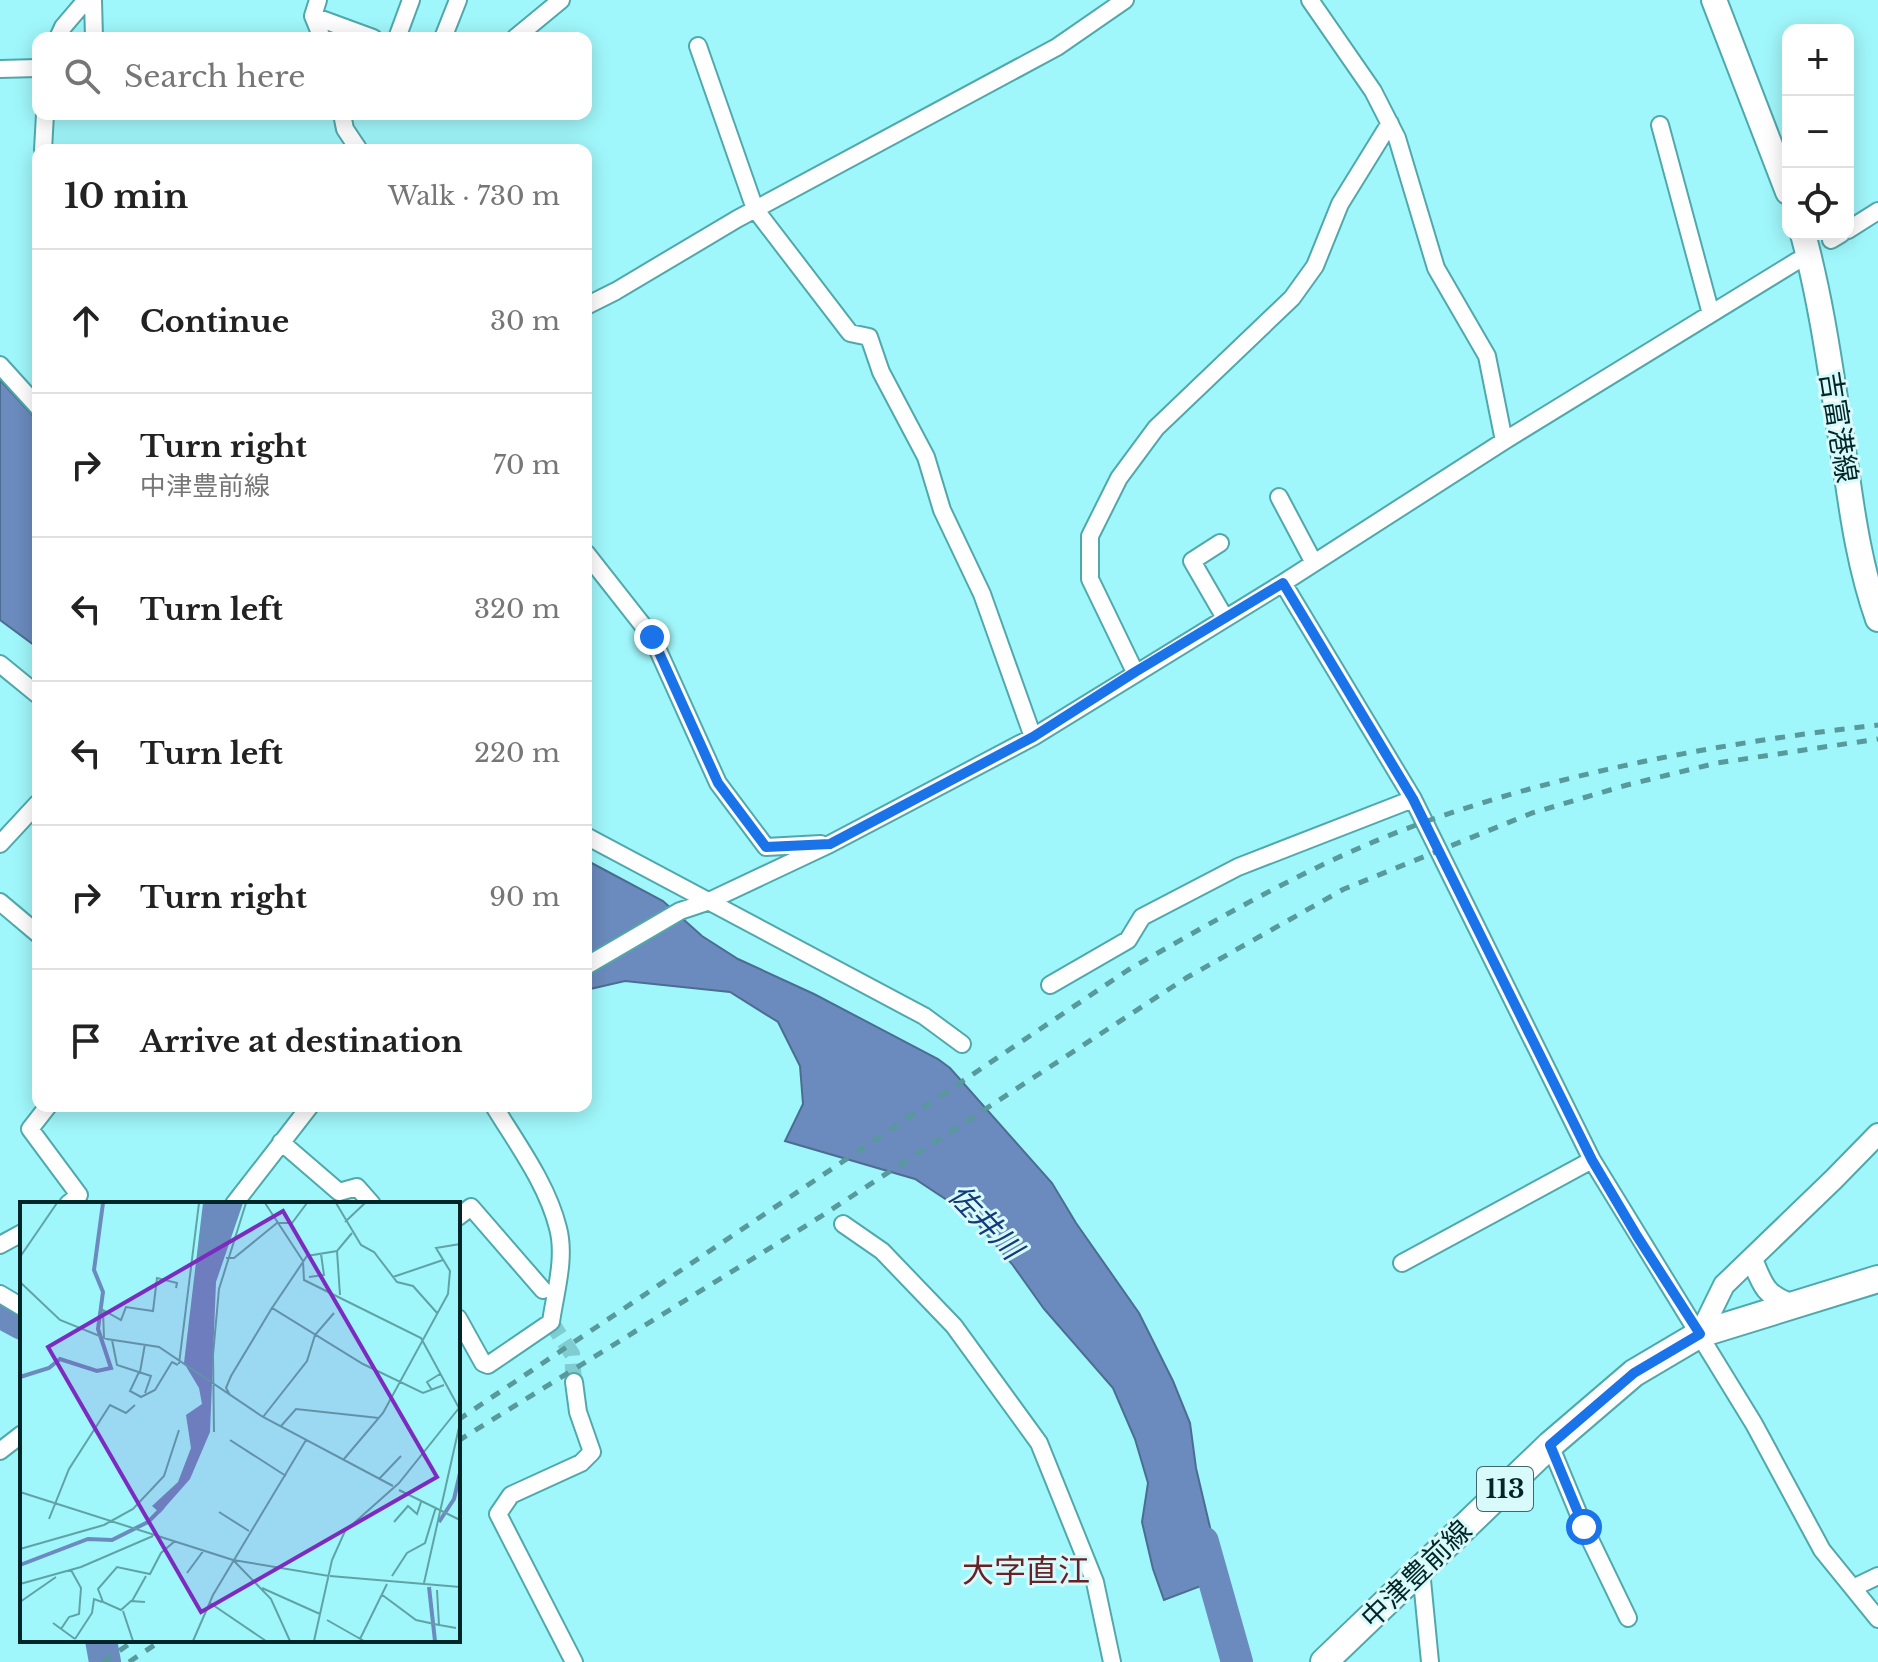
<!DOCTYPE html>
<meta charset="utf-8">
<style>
:root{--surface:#fff;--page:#f2f2f2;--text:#222;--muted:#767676;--line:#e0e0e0}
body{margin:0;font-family:"Libre Baskerville","Noto Sans JP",serif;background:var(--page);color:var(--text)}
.controls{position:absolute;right:24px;top:24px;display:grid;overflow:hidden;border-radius:16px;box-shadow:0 4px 20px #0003}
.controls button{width:72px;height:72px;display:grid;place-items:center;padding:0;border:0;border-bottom:2px solid var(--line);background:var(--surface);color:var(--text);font:40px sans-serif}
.stop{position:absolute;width:24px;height:24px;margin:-18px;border:6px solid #1a73e8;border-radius:50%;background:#fff}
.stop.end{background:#1a73e8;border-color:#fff;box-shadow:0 2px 8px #0008}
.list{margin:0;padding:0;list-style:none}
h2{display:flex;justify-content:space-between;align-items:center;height:104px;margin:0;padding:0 32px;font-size:34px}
h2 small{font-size:26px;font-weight:400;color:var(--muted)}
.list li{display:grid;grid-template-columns:52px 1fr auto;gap:24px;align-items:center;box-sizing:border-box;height:144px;padding:0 32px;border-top:2px solid var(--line)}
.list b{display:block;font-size:30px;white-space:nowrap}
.list p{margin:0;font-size:26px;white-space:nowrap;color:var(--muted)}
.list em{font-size:26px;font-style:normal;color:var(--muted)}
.icon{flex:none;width:44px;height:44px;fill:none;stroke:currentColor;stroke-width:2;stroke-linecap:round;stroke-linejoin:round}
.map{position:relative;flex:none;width:1878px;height:1662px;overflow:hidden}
.search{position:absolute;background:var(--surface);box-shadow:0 4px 20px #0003;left:32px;top:32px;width:560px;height:88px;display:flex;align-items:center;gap:20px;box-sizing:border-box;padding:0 28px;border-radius:16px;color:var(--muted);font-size:30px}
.panel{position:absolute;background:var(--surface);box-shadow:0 4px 20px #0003;left:32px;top:144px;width:560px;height:968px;border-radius:16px}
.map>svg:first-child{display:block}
</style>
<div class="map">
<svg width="1878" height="1662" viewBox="0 0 1878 1662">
<rect width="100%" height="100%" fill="#a0f7fb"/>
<path fill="#6b8bbe" stroke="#4b6d91" stroke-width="2" d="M 0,380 L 38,421 L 38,648 L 0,620 Z
M 586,860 L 663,901 L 702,936 L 738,959 L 814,994 L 938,1059 L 950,1068 L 1052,1183 L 1076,1223 L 1139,1313 L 1173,1381 L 1190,1423 L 1196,1468 L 1222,1578 L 1164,1600 L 1153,1569 L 1142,1522 L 1148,1483 L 1135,1439 L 1113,1388 L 1044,1309 L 1012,1264 L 971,1216 L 915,1179 L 785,1141 L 803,1104 L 800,1066 L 778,1022 L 730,992 L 625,981 L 586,990 Z"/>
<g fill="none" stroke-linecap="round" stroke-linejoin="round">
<path stroke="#6b8bbe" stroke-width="32" d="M 0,1312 L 22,1324
M 1203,1542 L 1237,1662
M 101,1640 L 105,1662"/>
<path stroke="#80cdd1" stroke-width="16" stroke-dasharray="16 8" stroke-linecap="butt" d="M 551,1322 L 572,1354 L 574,1382"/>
<defs>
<path id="minor" d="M 93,0 L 94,38
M 318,0 L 313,16 L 322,38
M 1310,0 L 1373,91 L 1397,138 L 1436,268 L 1487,356 L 1504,441
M 313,16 L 373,38
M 58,38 L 63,27 L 86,0
M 397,38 L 411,0
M 443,38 L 458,0
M 515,38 L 561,0
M 698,46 L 755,209 L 850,333 L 869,337 L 881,372 L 926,457 L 942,510 L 982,594 L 1033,737
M 0,69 L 38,68
M 342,114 L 345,129 L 359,150
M 1660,125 L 1711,314
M 43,150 L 45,114
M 1848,230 L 1878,211
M 1831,240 L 1841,234
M 586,306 L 616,291 L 737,219 L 1057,47 L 1125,0
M 0,365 L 38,407
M 1279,497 L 1314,563
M 1220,543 L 1192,561 L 1225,618
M 586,553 L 652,637 L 718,783 L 766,847 L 821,844
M 1283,583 L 1413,799 L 1592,1160 L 1754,1424 L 1822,1550 L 1878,1619
M 0,664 L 38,695
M 1135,672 L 1090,579 L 1090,536 L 1119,478 L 1156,428 L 1292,298 L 1315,266 L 1340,204 L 1390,123
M 586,836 L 924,1016 L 962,1044
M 0,844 L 38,803
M 0,902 L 38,934
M 586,966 L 680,911 L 707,902 L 830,844 L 1033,737 L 1283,583 L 1504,441 L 1797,261
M 1050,985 L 1128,940 L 1142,917 L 1238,867 L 1413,799
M 48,1106 L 30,1129 L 79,1195 L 68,1204
M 281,1142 L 339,1192 L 357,1187 L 372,1204
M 234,1204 L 310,1106
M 458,1217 L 471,1207 L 543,1290
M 843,1224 L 882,1251 L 954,1326 L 1039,1443 L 1095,1582 L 1112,1662
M 0,1245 L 22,1233
M 1402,1263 L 1592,1160
M 0,1294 L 22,1307
M 458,1318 L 483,1363 L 488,1365 L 551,1322 C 555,1293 566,1258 558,1228 C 547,1184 517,1144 494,1106
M 1550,1445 L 1584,1527 L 1628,1618
M 0,1451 L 22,1434
M 1421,1570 L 1430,1662
M 1853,1588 L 1878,1576
M 574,1662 L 498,1514 L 511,1495 L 581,1463 L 592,1452 L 578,1412 L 574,1382"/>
<path id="tertiary" d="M 1752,1259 C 1762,1283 1764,1295 1791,1304
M 1700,1334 L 1724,1285 L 1834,1179 L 1878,1134"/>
<path id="secondary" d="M 1714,0 L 1788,192
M 1803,234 C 1824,311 1833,390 1846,469 C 1853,520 1861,571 1878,619"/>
<path id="primary" d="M 1324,1662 L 1550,1445 L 1634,1373 L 1700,1334 L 1878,1279"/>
</defs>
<use href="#minor" stroke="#51a8ac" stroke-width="20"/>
<use href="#tertiary" stroke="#51a8ac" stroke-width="24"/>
<use href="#secondary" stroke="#51a8ac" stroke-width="28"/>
<use href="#primary" stroke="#51a8ac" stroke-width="30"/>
<use href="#minor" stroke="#fff" stroke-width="16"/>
<use href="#tertiary" stroke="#fff" stroke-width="20"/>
<use href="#secondary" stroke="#fff" stroke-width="24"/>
<use href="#primary" stroke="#fff" stroke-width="26"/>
<path stroke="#58999c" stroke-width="5" stroke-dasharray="10 10" stroke-linecap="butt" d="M 458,1420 L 1128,970 C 1226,914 1326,856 1433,819 C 1577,769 1727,742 1878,725
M 458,1441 L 820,1217 L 1186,978 L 1344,889 L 1532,813 L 1627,785 L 1717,763 L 1878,739
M 103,1662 L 135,1640
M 129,1662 L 162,1640"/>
</g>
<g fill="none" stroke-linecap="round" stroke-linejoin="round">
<path stroke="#1a73e8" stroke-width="10" d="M 652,637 L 718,783 L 766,847 L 830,844 L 1033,737 L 1135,672 L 1283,583 L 1413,799 L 1592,1160 L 1637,1236 L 1700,1334 L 1634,1373 L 1550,1445 L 1584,1527"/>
</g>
<g text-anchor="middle" stroke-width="6" stroke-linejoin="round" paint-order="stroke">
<rect fill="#d9fafb" stroke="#416667" stroke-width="2" x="1477" y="1467" width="56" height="44" rx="6"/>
<g font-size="26" font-weight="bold" fill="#002628">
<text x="1505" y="1498">113</text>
</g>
<g font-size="28" fill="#002628" stroke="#d9fafb">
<text transform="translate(1839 427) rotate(81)" y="10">吉富港線</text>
<text transform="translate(1416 1574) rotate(-44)" y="10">中津豊前線</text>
</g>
<g font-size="30" font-style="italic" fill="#133b79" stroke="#d9fafb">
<text transform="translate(985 1222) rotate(46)" y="10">佐井川</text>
</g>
<g font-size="32" fill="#682227" stroke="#d9fafb">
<text x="1026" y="1582">大字直江</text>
</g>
</g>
<g transform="translate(20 1202)">
<rect width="440" height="440" fill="#a0f7fb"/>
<path d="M 183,1 L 223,1 L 196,80 L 190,230 L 170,277 L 140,311 L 132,304 L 158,280 L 171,246 L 166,213 L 182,202 L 179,186 L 164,161 Z" fill="#6b8bbe"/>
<path fill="none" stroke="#6b8bbe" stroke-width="4" d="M 0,175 L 29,166 L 40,157 L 77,169 L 91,166 L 78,127 L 83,90 L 74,68 L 83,1M 419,320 L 434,297 L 440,271M 0,363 L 68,337 L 92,338 L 128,320 L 143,305M 409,385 L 415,439"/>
<path fill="none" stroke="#60a3a7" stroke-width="2" d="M 245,1 L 283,59 L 284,78 L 401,136 L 439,206M 316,1 L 341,43 L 354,50 L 377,80 L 393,84 L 418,112M 325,20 L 345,1M 317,49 L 320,93M 0,55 L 37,1M 206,56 L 214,56 L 257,21 L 272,21 L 287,1M 289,75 L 304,73 L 301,52M 373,75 L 423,58M 0,80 L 40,118 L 87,137 L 139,145 L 243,215 L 373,284M 252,106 L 287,54 L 317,49 L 332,31M 84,136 L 83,108 L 101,118 L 106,105 L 133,109 L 137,76 L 157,81 L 156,86M 92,138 L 97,163 L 131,174 L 125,191M 159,162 L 179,1M 119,170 L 110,189 L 121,195 L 135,188 L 152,160 L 158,163M 120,170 L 125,142M 412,188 L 407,180 L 420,172M 210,193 L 206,186 L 211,174 L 252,106 L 343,162 L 403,191 L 424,183M 243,215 L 287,159 L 295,133 L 314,111M 261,224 L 276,207 L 359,216M 194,230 L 193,153 L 199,87 L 226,1M 210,238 L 266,274M 324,257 L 363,211 L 428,92 L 430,69 L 416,46 L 440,42M 359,277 L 381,254M 379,288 L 440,318M 0,290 L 213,358 L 251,397 L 270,439M 199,310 L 229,329M 29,317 L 49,267 L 90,203 L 106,211 L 115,203M 374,320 L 388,304 L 397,312 L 401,300M 0,347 L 84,323 L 113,307 L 144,274 L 159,228M 213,358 L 309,374M 167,371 L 184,348M 310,374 L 440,385M 372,374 L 387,351 L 405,341 L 416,305M 404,381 L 440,221M 0,382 L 61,365 L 133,334M 242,386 L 300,412M 417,388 L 419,423 L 436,426M 361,392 L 396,418 L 419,423M 112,399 L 126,374M 0,400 L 36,375M 125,400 L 111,399 L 101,408 L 83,400 L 78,387 L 97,365 L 130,372 L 141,351 L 155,339M 190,401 L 246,439M 103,409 L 113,439M 307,418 L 344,439M 33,421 L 55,437M 41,427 L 49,415 L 59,412 L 61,386 L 51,368M 55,437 L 72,411 L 74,397 L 82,400M 340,437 L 367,382M 173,439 L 193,393 L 286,238M 294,439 L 312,358 L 325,329 L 379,281 L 439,206"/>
<path fill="#7b2cbf" fill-opacity="0.15" stroke="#7b2cbf" stroke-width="4" d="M 263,9 L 417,275 L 181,410 L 28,145 Z"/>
<rect width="440" height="440" fill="none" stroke="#002628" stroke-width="4"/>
</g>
</svg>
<div class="controls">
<button>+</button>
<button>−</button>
<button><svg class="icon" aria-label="locate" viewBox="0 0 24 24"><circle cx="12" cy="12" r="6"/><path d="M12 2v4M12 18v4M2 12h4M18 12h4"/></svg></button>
</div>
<div class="stop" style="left:1584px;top:1527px"></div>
<div class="stop end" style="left:652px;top:637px"></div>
<div class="search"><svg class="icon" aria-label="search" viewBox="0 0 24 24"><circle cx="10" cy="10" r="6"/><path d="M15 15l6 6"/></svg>Search here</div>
<section class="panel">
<h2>10 min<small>Walk · 730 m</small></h2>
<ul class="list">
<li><svg class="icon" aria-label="ahead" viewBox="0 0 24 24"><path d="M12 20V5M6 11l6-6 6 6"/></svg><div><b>Continue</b></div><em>30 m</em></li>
<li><svg class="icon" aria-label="right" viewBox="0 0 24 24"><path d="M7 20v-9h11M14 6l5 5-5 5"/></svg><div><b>Turn right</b><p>中津豊前線</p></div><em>70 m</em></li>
<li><svg class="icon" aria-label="left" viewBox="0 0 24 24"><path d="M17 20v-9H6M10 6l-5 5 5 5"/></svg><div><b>Turn left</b></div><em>320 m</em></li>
<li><svg class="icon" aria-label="left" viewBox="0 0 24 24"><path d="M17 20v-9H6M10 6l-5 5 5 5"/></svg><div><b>Turn left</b></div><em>220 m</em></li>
<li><svg class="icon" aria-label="right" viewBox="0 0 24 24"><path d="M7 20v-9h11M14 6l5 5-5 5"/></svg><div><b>Turn right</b></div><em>90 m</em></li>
<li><svg class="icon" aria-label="arrive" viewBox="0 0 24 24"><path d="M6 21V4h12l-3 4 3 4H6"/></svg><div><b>Arrive at destination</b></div></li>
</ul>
</section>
</div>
